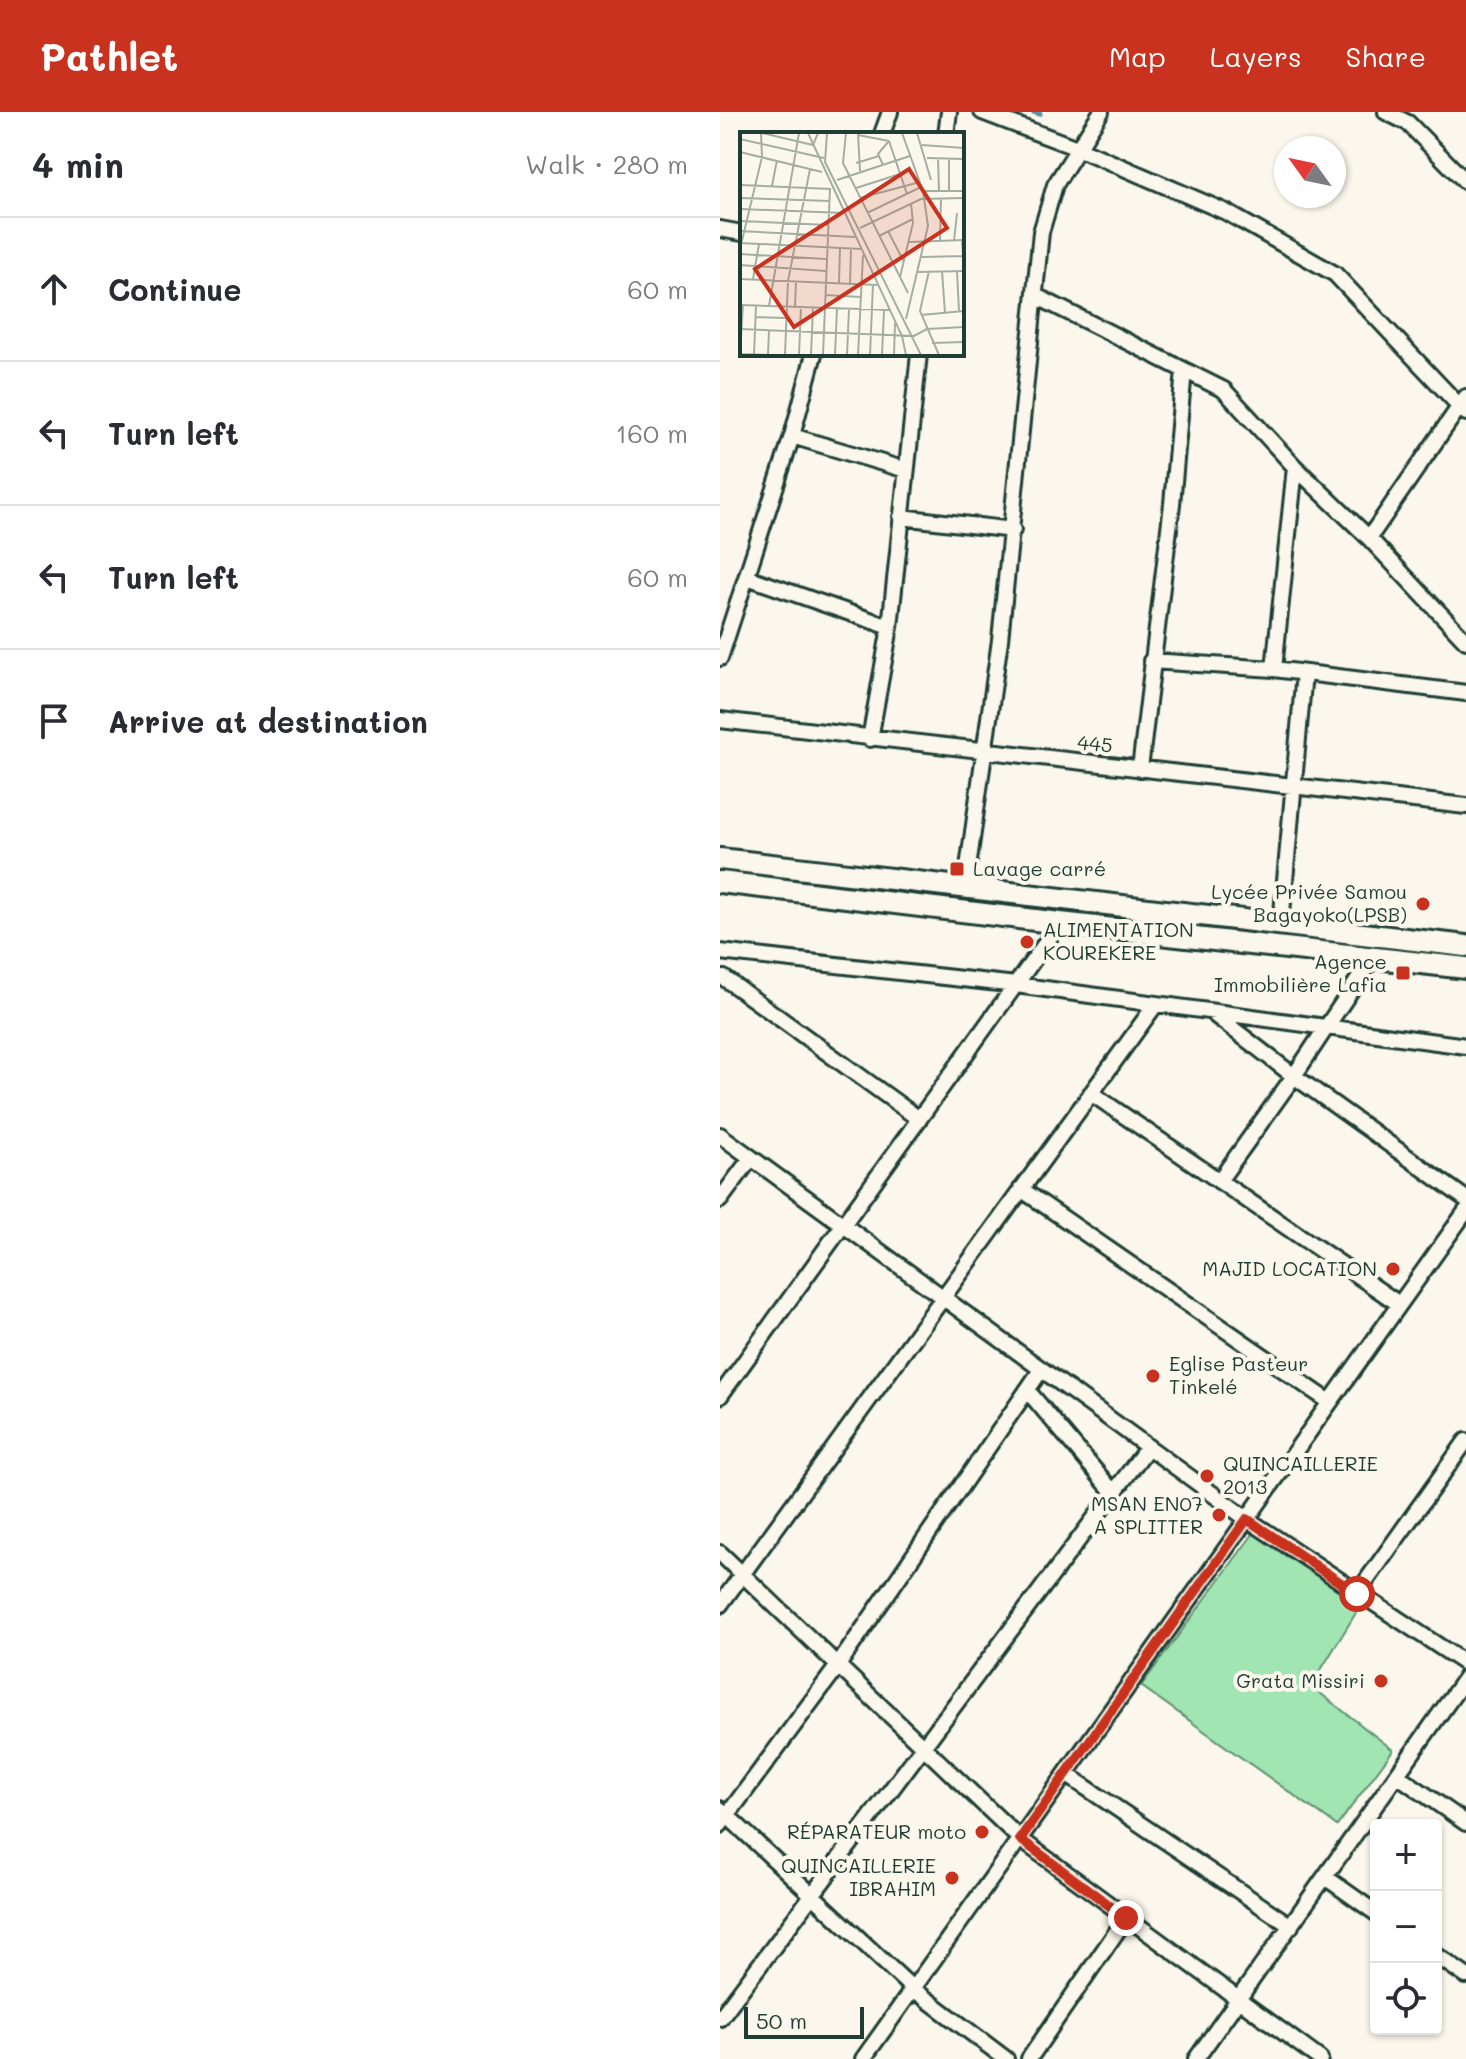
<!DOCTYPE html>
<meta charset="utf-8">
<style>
:root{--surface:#fff;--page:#f2f2f3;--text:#2b2b33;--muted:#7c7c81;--line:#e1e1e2;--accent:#c8321e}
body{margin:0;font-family:Mali,sans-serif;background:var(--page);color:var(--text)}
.controls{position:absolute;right:24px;bottom:24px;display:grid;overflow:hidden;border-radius:8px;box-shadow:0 2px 6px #0004}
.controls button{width:72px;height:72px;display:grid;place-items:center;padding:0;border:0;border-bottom:2px solid var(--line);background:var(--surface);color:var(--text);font:40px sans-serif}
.compass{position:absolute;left:554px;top:24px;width:72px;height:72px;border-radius:50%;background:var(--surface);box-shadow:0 2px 6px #0004;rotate:303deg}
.scale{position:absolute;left:24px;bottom:20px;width:120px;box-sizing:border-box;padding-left:8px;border:4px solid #1f3d34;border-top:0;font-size:22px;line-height:28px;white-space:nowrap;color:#1f3d34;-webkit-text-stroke:6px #fbf7ec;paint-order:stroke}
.stop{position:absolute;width:24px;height:24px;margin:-18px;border:6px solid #c8321e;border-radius:50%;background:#fff}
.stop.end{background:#c8321e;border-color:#fff;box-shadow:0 2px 8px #0008}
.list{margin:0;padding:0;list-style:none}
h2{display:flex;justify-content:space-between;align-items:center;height:104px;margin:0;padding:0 32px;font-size:34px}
h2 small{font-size:26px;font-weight:400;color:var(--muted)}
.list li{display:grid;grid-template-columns:52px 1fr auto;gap:24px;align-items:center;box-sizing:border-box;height:144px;padding:0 32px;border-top:2px solid var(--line)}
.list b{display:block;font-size:30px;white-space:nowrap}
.list em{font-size:26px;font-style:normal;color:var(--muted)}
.icon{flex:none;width:44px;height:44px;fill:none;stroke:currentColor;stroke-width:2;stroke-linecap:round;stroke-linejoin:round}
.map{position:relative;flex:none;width:746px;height:1947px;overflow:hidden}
header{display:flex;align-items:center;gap:48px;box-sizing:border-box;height:112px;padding:0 40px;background:var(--accent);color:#fff}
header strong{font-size:38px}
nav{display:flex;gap:44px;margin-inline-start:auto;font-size:28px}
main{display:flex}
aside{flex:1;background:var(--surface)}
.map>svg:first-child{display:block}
</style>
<header>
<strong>Pathlet</strong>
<nav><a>Map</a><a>Layers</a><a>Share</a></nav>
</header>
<main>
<aside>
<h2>4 min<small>Walk · 280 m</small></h2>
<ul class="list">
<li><svg class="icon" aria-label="ahead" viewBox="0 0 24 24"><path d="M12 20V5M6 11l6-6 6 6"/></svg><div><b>Continue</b></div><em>60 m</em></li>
<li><svg class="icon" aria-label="left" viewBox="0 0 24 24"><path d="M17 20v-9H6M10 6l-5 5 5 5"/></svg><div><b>Turn left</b></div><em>160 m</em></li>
<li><svg class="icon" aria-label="left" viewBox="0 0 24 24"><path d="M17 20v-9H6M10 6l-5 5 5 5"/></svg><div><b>Turn left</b></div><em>60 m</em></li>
<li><svg class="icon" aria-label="arrive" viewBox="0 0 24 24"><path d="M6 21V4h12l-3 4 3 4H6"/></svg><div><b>Arrive at destination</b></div></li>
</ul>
</aside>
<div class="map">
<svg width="746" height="1947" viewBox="0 0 746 1947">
<rect width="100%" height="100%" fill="#fbf7ec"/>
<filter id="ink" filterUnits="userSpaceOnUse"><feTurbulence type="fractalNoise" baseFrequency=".0125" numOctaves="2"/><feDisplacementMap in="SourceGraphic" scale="16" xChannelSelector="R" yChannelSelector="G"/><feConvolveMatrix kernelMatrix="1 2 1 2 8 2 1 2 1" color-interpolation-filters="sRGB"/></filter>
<g filter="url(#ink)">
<path fill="#a0e5b2" stroke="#609173" stroke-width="2" d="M 536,1418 L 642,1491 L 591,1574 L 673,1638 L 617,1714 L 421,1574 Z"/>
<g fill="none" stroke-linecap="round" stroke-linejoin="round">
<path stroke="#59909b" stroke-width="5" d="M 313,0 L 320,2"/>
<defs>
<path id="street" d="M 262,0 L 360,37 L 506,100 L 615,162 L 746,301
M 666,0 L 688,11 L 746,70
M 162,22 L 170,0
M 226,22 L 229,0
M 0,117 L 22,121
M 316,184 L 504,278 L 575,355 L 649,426 L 746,529
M 72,324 L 186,358
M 181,405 L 293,418
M 649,426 L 746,285
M 27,465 L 170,515
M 0,546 L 72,324 L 94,242
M 431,549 L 554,557 L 746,581
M 554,557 L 575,355
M 0,608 L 746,694
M 150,627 L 170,515 L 199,242
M 420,657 L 452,392 L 464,258
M 245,777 L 280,528 L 321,120 L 335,73 L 381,0
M 561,812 L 584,561
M 0,840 L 296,873 L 746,934
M 4,866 L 199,1007
M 491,900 L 574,964 L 746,1087
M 371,981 L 679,1192
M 0,1023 L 527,1407 L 746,1552
M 499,1069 L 574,964 L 653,845
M 301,1077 L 610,1290
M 0,1088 L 31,1046
M 307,1278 L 394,1381
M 0,1284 L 340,811
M 0,1441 L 300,1727 L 600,1947
M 637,1482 L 746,1329
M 0,1493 L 436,892
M 346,1662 L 571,1814
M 677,1663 L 746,1711
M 0,1697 L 193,1877 L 286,1947
M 0,1713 L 117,1555 L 321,1258
M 605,1765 L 656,1801
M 716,1843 L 746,1864
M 0,1906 L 428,1335
M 143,1947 L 746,1099
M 309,1947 L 406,1806
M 476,1947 L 746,1565"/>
<path id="secondary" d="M 0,747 L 746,834
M 0,770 L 340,811 L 746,856"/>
</defs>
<use href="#street" stroke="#1f3d34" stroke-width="20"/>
<use href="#secondary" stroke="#1f3d34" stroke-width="26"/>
<use href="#street" stroke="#fbf7ec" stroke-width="14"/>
<use href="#secondary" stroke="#fbf7ec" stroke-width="20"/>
</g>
</g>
<g fill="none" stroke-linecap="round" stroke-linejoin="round" filter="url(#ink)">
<path stroke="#c8321e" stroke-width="10" d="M 406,1806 L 300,1727 L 527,1407 L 637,1482"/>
</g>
<g fill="#c8321e" stroke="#fbf7ec" stroke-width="3">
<rect x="229" y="749" width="16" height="16" rx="4"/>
<circle cx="703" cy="792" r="8"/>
<circle cx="307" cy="830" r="8"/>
<rect x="675" y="853" width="16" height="16" rx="4"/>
<circle cx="673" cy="1157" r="8"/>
<circle cx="433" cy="1264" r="8"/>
<circle cx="487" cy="1364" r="8"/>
<circle cx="499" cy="1403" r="8"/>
<circle cx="661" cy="1569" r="8"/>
<circle cx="262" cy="1720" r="8"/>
<circle cx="232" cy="1766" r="8"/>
</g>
<g text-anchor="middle" stroke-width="8" stroke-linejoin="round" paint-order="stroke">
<g font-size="20" fill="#1f3d34" stroke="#fbf7ec">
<text transform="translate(375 632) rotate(6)" y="7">445</text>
</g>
<g font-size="20" fill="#1f3d34" stroke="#fbf7ec" text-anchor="end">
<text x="253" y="764" text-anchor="start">Lavage carré</text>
<text x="687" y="787">Lycée Privée Samou<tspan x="687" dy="23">Bagayoko(LPSB)</tspan></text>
<text x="323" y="825" text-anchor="start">ALIMENTATION<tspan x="323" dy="23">KOUREKERE</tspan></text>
<text x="667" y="857">Agence<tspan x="667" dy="23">Immobilière Lafia</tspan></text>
<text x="657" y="1164">MAJID LOCATION</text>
<text x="449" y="1259" text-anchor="start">Eglise Pasteur<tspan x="449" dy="23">Tinkelé</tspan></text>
<text x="503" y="1359" text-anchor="start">QUINCAILLERIE<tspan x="503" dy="23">2013</tspan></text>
<text x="483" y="1399">MSAN EN07<tspan x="483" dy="23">A SPLITTER</tspan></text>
<text x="645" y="1576">Grata Missiri</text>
<text x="246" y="1727">RÉPARATEUR moto</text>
<text x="216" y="1761">QUINCAILLERIE<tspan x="216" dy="23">IBRAHIM</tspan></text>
</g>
</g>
<g transform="translate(20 20)">
<rect width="224" height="224" fill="#fbf7ec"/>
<path fill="none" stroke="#a3ada2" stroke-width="2" d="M 22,1 L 73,13 L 78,1M 68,1 L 162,204 L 166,223M 87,1 L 85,30 L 181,223M 106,1 L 103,31 L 168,161M 118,1 L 120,39M 162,1 L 183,59 L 188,94 L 166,187M 177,1 L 191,48M 118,3 L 149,9M 0,7 L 84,26M 149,9 L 167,62M 182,13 L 224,16M 0,20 L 82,40M 187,26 L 224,27M 198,27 L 199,59M 209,27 L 209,59M 116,31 L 139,24M 143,33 L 138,22 L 148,10M 97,48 L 170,24M 0,53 L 91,57M 32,54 L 37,28M 116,56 L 160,42M 183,59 L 224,59M 0,66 L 90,69M 120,66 L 180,50M 0,77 L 103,81M 127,81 L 181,55M 0,89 L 88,93M 120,96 L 181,67 L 224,66M 0,99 L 115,105M 148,99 L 164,130M 139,104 L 173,87M 214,109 L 217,81M 222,109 L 224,136M 169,110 L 224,108M 200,110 L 201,66M 0,111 L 121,117M 0,117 L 22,25 L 21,1M 0,122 L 86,127M 181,125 L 224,124M 0,133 L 86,139M 189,139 L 180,179 L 199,223M 202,139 L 205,181M 217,139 L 219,180M 178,140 L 224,139M 160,145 L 173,91 L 171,71M 0,147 L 137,153M 13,147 L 19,112M 99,151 L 100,116M 110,151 L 111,116M 85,163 L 121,165M 0,173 L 151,178M 29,174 L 59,1M 55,175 L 56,149M 181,183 L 224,179M 16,185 L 46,186M 0,197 L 174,204 L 187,197 L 224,195M 192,211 L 224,210M 0,222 L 3,173M 0,222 L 30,223M 14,223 L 16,173M 28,223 L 29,198M 45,223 L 48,149 L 70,37M 59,223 L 61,175M 71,223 L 73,175M 83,223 L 90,57M 95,223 L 97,176M 107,223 L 109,177M 118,223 L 123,123M 130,223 L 133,152M 142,223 L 144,178M 154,223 L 155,191"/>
<path fill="#c8321e" fill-opacity="0.15" stroke="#c8321e" stroke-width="4" d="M 169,37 L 207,96 L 54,195 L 15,137 Z"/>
<rect width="224" height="224" fill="none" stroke="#1f3d34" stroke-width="4"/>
</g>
</svg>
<div class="controls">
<button>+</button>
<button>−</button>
<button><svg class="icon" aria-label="locate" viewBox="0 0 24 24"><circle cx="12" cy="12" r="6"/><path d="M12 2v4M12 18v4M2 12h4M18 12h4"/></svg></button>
</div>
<svg class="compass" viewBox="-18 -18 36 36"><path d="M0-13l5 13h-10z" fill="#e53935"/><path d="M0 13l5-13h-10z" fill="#7c7c81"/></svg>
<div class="scale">50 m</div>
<div class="stop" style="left:637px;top:1482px"></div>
<div class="stop end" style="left:406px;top:1806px"></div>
</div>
</main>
